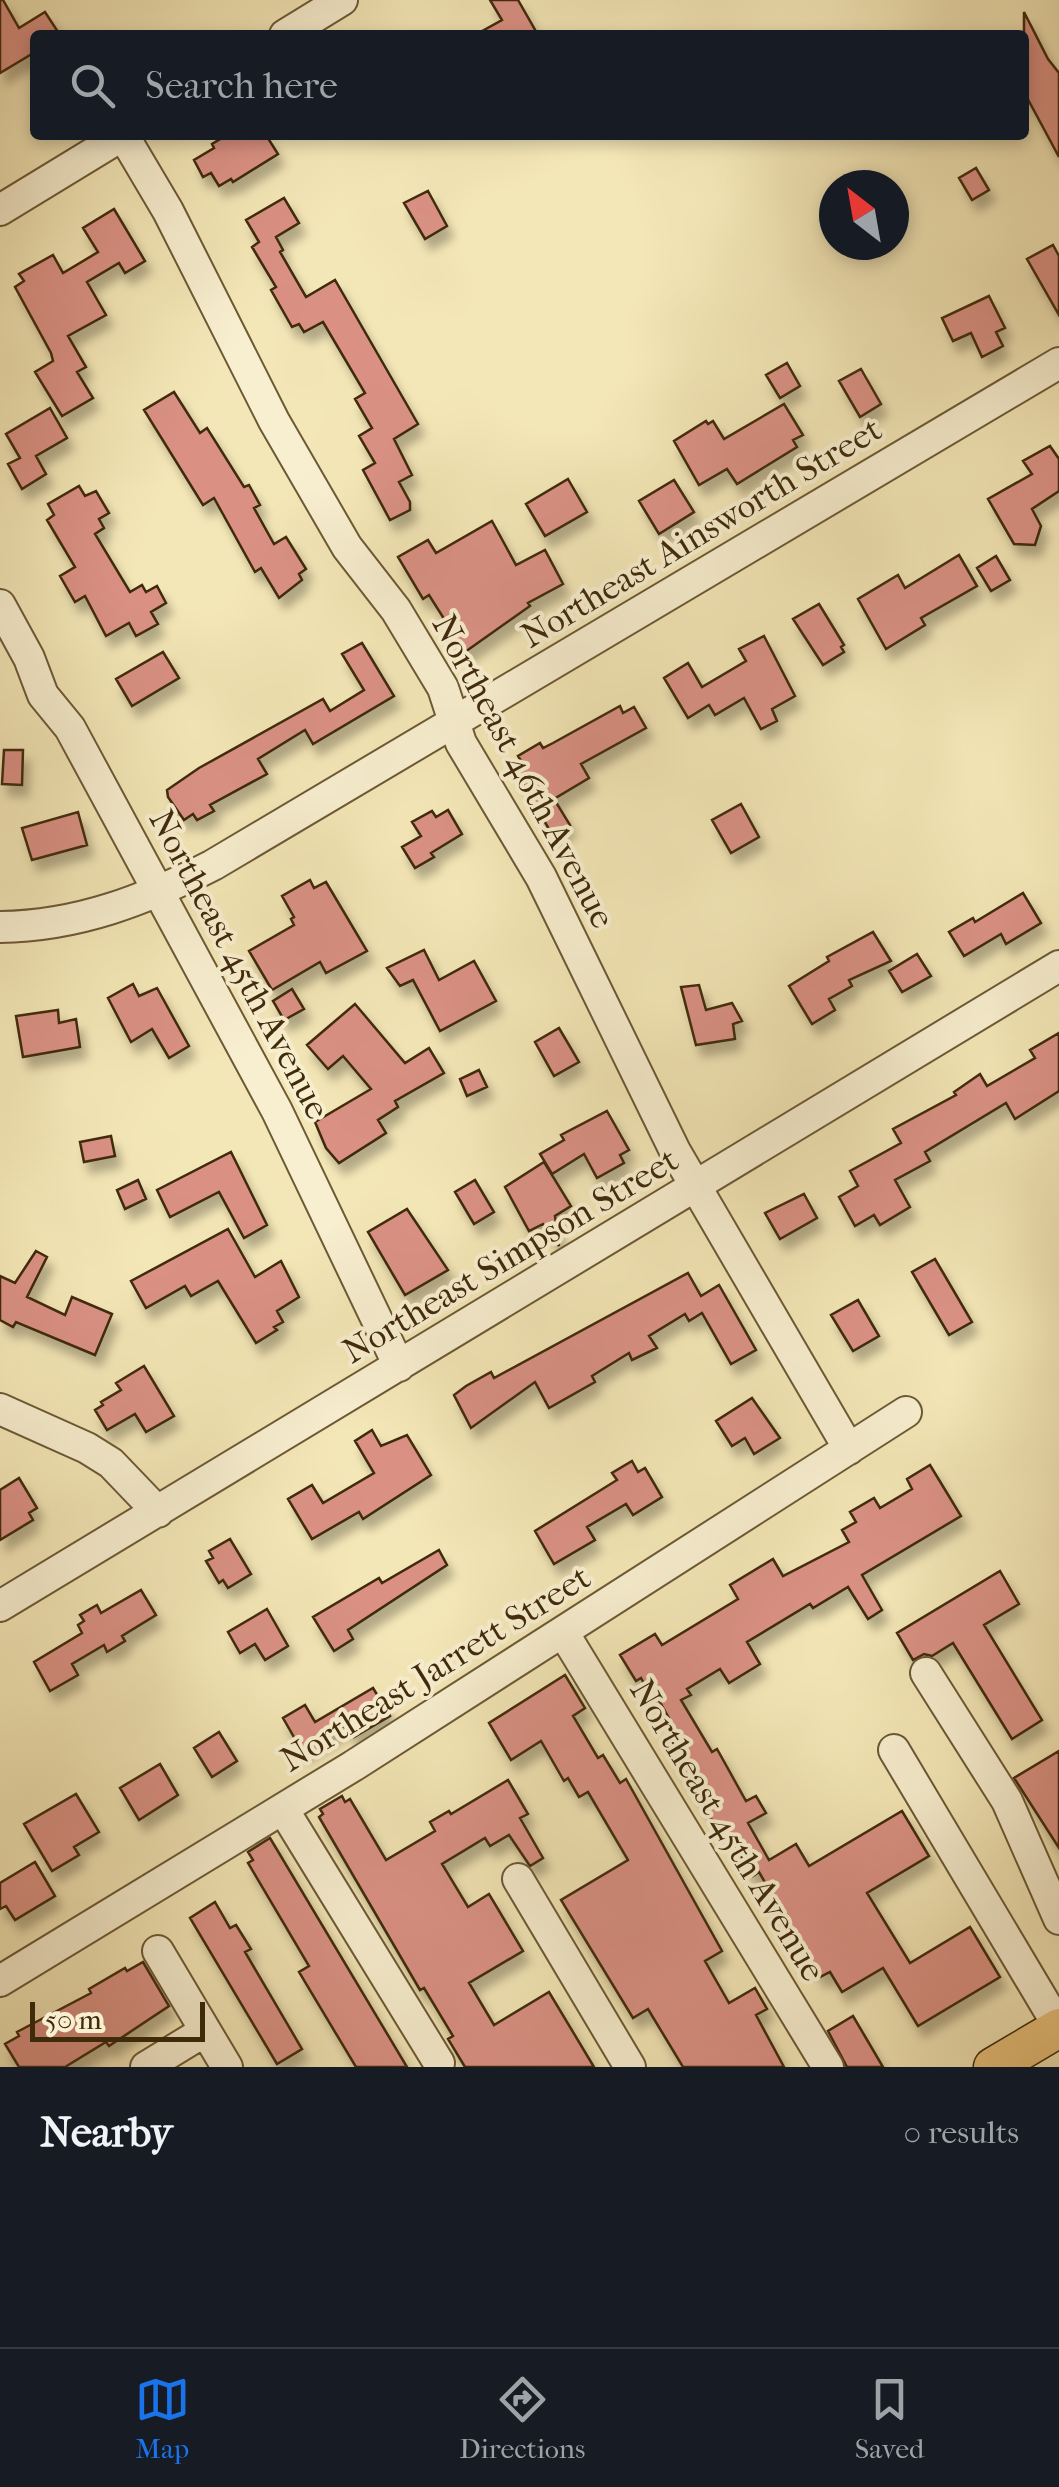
<!DOCTYPE html>
<style>
:root{--surface:#171b24;--page:#20242c;--text:#f1f3f6;--muted:#9ea1a6;--line:#363941;--accent:#1a73e8}
body{margin:0;font-family:"IM FELL French Canon",serif;background:var(--page);color:var(--text)}
.compass{position:absolute;left:819px;top:170px;width:90px;height:90px;border-radius:50%;background:var(--surface);box-shadow:0 5px 15px #0003;rotate:329deg}
.scale{position:absolute;left:30px;bottom:25px;width:175px;box-sizing:border-box;padding-left:10px;border:5px solid #3f2a0a;border-top:0;font-size:28px;line-height:35px;white-space:nowrap;color:#3f2a0a;-webkit-text-stroke:8px #f8efd0;paint-order:stroke}
.list{margin:0;padding:0;list-style:none}
h2{display:flex;justify-content:space-between;align-items:center;height:130px;margin:0;padding:0 40px;font-size:42px}
h2 small{font-size:32px;font-weight:400;color:var(--muted)}
.icon{flex:none;width:55px;height:55px;fill:none;stroke:currentColor;stroke-width:2;stroke-linecap:round;stroke-linejoin:round}
.map{position:relative;flex:none;width:1059px;height:2067px;overflow:hidden}
.search{position:absolute;background:var(--surface);box-shadow:0 5px 15px #0003;left:30px;right:30px;top:30px;height:110px;display:flex;align-items:center;gap:25px;box-sizing:border-box;padding:0 35px;border-radius:10px;color:var(--muted);font-size:38px}
.sheet{height:280px;background:var(--surface)}
nav{display:flex;justify-content:space-around;align-items:center;box-sizing:border-box;height:140px;border-top:2px solid var(--line);background:var(--surface);font-size:28px;color:var(--muted)}
nav a{display:grid;justify-items:center;gap:5px}
nav .on{color:var(--accent)}
.map>svg:first-child{display:block}
</style>
<div class="map">
<svg width="1059" height="2067" viewBox="0 0 1059 2067">
<defs>
<filter id="shadow"><feDropShadow dx="6" dy="11" stdDeviation="5" flood-color="#0004"/></filter>
</defs>
<rect width="100%" height="100%" fill="#f4e7b7"/>
<filter id="stains"><feTurbulence type="fractalNoise" baseFrequency=".002" numOctaves="4"/><feColorMatrix values="0 0 0 0 .2 0 0 0 0 .09 0 0 0 0 .02 0 0 0 .5 -.17"/></filter>
<radialGradient id="worn" r=".72"><stop offset=".6" stop-color="#630" stop-opacity="0"/><stop offset="1" stop-color="#630" stop-opacity=".3"/></radialGradient>
<path fill="#da9184" stroke="#3f2a0a" stroke-width="2.5" filter="url(#shadow)" d="M 0,0 L 3,0 L 19,28 L 45,12 L 60,35 L 35,35 L 35,52 L 0,73 Z
M 490,0 L 518,0 L 538,35 L 475,35 L 502,20 Z
M 1024,12 L 1048,59 L 1059,73 L 1059,157 L 1024,92 Z
M 227,135 L 266,135 L 278,154 L 233,182 L 231,179 L 219,186 L 211,173 L 203,177 L 194,160 L 214,148 L 212,144 Z
M 976,168 L 989,190 L 972,200 L 959,178 Z
M 428,191 L 447,226 L 425,239 L 404,203 Z
M 284,198 L 299,223 L 276,237 L 283,250 L 280,252 L 306,297 L 335,280 L 418,424 L 394,439 L 412,475 L 399,482 L 410,502 L 410,510 L 390,520 L 363,470 L 375,463 L 359,436 L 372,428 L 355,399 L 365,393 L 323,322 L 304,332 L 299,324 L 292,327 L 271,290 L 276,287 L 252,247 L 259,242 L 246,220 Z
M 114,209 L 145,261 L 125,273 L 119,263 L 87,282 L 106,315 L 68,336 L 86,367 L 77,372 L 93,398 L 62,416 L 35,372 L 53,361 L 51,353 L 15,287 L 24,281 L 19,274 L 53,255 L 63,273 L 98,252 L 83,228 Z
M 1053,245 L 1059,256 L 1059,315 L 1027,259 Z
M 989,296 L 1005,328 L 996,332 L 1003,346 L 982,357 L 971,333 L 953,341 L 942,318 Z
M 787,363 L 800,386 L 780,398 L 766,375 Z
M 861,369 L 881,404 L 860,417 L 839,381 Z
M 174,392 L 200,433 L 207,428 L 244,487 L 249,485 L 260,505 L 254,508 L 274,544 L 286,537 L 306,569 L 299,574 L 302,580 L 279,598 L 261,568 L 255,572 L 214,498 L 203,505 L 144,410 Z
M 784,404 L 803,435 L 793,440 L 797,447 L 737,484 L 727,469 L 699,485 L 674,441 L 706,421 L 708,424 L 713,421 L 724,439 Z
M 50,408 L 67,438 L 36,456 L 46,474 L 22,489 L 8,464 L 20,458 L 6,434 Z
M 1050,446 L 1059,459 L 1059,491 L 1032,509 L 1041,526 L 1035,545 L 1014,544 L 988,499 L 1032,474 L 1023,461 Z
M 568,479 L 587,512 L 545,536 L 526,504 Z
M 674,480 L 694,512 L 659,534 L 639,501 Z
M 79,486 L 85,496 L 96,491 L 109,513 L 99,519 L 104,528 L 95,534 L 130,592 L 142,585 L 146,592 L 157,586 L 166,603 L 151,612 L 158,624 L 136,636 L 129,623 L 106,636 L 85,596 L 75,602 L 60,576 L 75,567 L 47,520 L 54,515 L 48,504 Z
M 492,521 L 516,565 L 545,550 L 563,584 L 528,603 L 530,606 L 465,652 L 429,595 L 423,599 L 398,557 L 428,540 L 436,553 Z
M 959,555 L 977,586 L 921,618 L 925,625 L 886,649 L 858,599 L 898,575 L 905,588 Z
M 996,556 L 1010,580 L 991,591 L 977,568 Z
M 819,604 L 844,645 L 841,647 L 844,652 L 823,665 L 793,619 Z
M 764,636 L 795,696 L 772,709 L 777,721 L 761,729 L 744,698 L 715,715 L 709,705 L 688,718 L 664,678 L 688,663 L 702,687 L 746,661 L 739,649 Z
M 362,643 L 394,696 L 313,744 L 305,730 L 258,759 L 267,774 L 210,805 L 214,811 L 197,820 L 193,814 L 184,820 L 168,797 L 167,790 L 199,768 L 323,699 L 330,711 L 364,690 L 342,654 Z
M 163,652 L 179,678 L 132,706 L 116,679 Z
M 620,706 L 623,713 L 634,707 L 646,728 L 581,764 L 589,778 L 554,799 L 570,825 L 553,836 L 515,771 L 524,766 L 518,756 L 540,743 L 543,748 L 553,743 Z
M 4,750 L 23,750 L 22,785 L 2,784 Z
M 741,804 L 759,837 L 731,853 L 712,820 Z
M 448,810 L 462,834 L 431,853 L 434,857 L 415,868 L 402,847 L 421,836 L 412,822 L 432,811 L 436,817 Z
M 78,812 L 87,845 L 32,860 L 22,828 Z
M 310,880 L 314,888 L 326,882 L 367,951 L 326,973 L 320,962 L 272,990 L 249,951 L 294,925 L 291,919 L 294,917 L 282,896 Z
M 1023,893 L 1041,923 L 1006,944 L 1001,934 L 964,956 L 949,932 L 973,918 L 975,922 Z
M 873,932 L 891,961 L 849,980 L 852,986 L 829,999 L 835,1010 L 812,1024 L 789,986 L 829,961 L 827,957 Z
M 424,950 L 439,980 L 474,961 L 496,1001 L 440,1031 L 413,980 L 400,986 L 387,968 Z
M 917,954 L 931,976 L 902,992 L 889,971 Z
M 133,984 L 139,996 L 157,988 L 189,1046 L 169,1058 L 152,1029 L 131,1042 L 108,998 Z
M 699,985 L 706,1010 L 732,1003 L 742,1021 L 733,1024 L 735,1039 L 696,1045 L 681,987 Z
M 292,989 L 304,1009 L 284,1020 L 273,1001 Z
M 355,1004 L 405,1063 L 429,1048 L 444,1073 L 395,1101 L 398,1107 L 378,1120 L 386,1133 L 339,1163 L 326,1148 L 315,1122 L 371,1089 L 343,1056 L 328,1069 L 307,1045 Z
M 58,1010 L 59,1023 L 76,1019 L 80,1047 L 23,1057 L 16,1016 Z
M 559,1028 L 579,1062 L 554,1076 L 535,1042 Z
M 1059,1033 L 1059,1091 L 1015,1119 L 1006,1103 L 925,1152 L 930,1161 L 895,1180 L 910,1207 L 880,1225 L 874,1215 L 855,1226 L 839,1197 L 858,1186 L 850,1171 L 901,1143 L 893,1129 L 956,1095 L 954,1092 L 980,1074 L 987,1086 L 1035,1058 L 1030,1050 Z
M 479,1070 L 487,1087 L 467,1096 L 460,1079 Z
M 607,1111 L 629,1150 L 620,1155 L 624,1163 L 597,1178 L 584,1154 L 552,1174 L 540,1154 L 564,1140 L 561,1135 Z
M 111,1136 L 115,1156 L 84,1162 L 80,1142 Z
M 231,1152 L 267,1225 L 244,1238 L 219,1192 L 170,1217 L 157,1190 Z
M 544,1162 L 571,1206 L 555,1216 L 559,1246 L 543,1224 L 529,1231 L 505,1187 Z
M 138,1180 L 146,1199 L 125,1209 L 117,1190 Z
M 475,1180 L 494,1212 L 474,1224 L 455,1192 Z
M 804,1194 L 817,1218 L 780,1239 L 765,1213 Z
M 407,1209 L 448,1270 L 405,1295 L 368,1232 Z
M 228,1229 L 255,1277 L 281,1261 L 299,1297 L 277,1311 L 283,1322 L 274,1327 L 277,1330 L 256,1343 L 218,1281 L 191,1296 L 185,1286 L 146,1308 L 131,1281 Z
M 36,1251 L 47,1257 L 27,1297 L 65,1315 L 72,1297 L 112,1314 L 95,1355 L 16,1322 L 13,1327 L 0,1320 L 0,1276 L 15,1283 Z
M 935,1259 L 972,1322 L 949,1335 L 912,1272 Z
M 688,1273 L 701,1296 L 719,1285 L 756,1350 L 731,1364 L 702,1313 L 689,1321 L 685,1314 L 649,1336 L 657,1348 L 632,1360 L 629,1353 L 592,1376 L 595,1382 L 549,1408 L 535,1382 L 471,1428 L 454,1395 L 466,1386 L 491,1372 L 494,1378 Z
M 858,1300 L 879,1336 L 853,1351 L 831,1315 Z
M 144,1366 L 174,1416 L 146,1432 L 135,1414 L 107,1430 L 95,1410 L 103,1405 L 101,1402 L 121,1390 L 116,1383 Z
M 752,1398 L 780,1438 L 754,1454 L 745,1438 L 732,1446 L 716,1421 Z
M 372,1430 L 381,1446 L 407,1435 L 431,1475 L 363,1519 L 359,1512 L 312,1539 L 288,1499 L 312,1485 L 323,1503 L 374,1473 L 355,1441 Z
M 632,1461 L 638,1472 L 645,1468 L 662,1497 L 633,1515 L 626,1504 L 587,1527 L 595,1540 L 554,1564 L 535,1531 L 617,1480 L 612,1473 Z
M 930,1465 L 961,1516 L 862,1575 L 882,1610 L 868,1619 L 848,1587 L 813,1608 L 810,1604 L 747,1642 L 760,1664 L 729,1683 L 720,1669 L 687,1689 L 691,1695 L 681,1700 L 712,1752 L 717,1749 L 746,1801 L 756,1796 L 766,1813 L 748,1823 L 769,1860 L 796,1844 L 809,1866 L 902,1811 L 929,1856 L 867,1893 L 910,1963 L 970,1927 L 1000,1977 L 918,2026 L 883,1968 L 842,1992 L 830,1972 L 820,1977 L 759,1872 L 753,1876 L 722,1824 L 716,1827 L 674,1756 L 679,1753 L 672,1741 L 679,1736 L 657,1697 L 653,1699 L 641,1678 L 636,1681 L 620,1655 L 655,1634 L 662,1645 L 738,1599 L 730,1585 L 773,1559 L 783,1576 L 849,1542 L 842,1530 L 856,1522 L 850,1512 L 874,1498 L 880,1508 L 912,1489 L 907,1479 Z
M 19,1478 L 37,1508 L 29,1513 L 33,1520 L 0,1540 L 0,1490 Z
M 230,1539 L 251,1574 L 228,1588 L 223,1580 L 219,1583 L 206,1561 L 213,1558 L 209,1551 Z
M 439,1550 L 447,1565 L 348,1630 L 353,1639 L 334,1651 L 313,1617 L 379,1578 L 382,1583 Z
M 1000,1571 L 1019,1604 L 984,1625 L 1042,1720 L 1012,1739 L 953,1643 L 932,1656 L 924,1654 L 913,1660 L 897,1633 Z
M 141,1590 L 156,1615 L 122,1636 L 125,1641 L 107,1652 L 104,1645 L 72,1664 L 78,1675 L 50,1691 L 34,1662 L 82,1633 L 78,1625 L 84,1621 L 80,1615 L 97,1605 L 101,1613 Z
M 267,1609 L 288,1646 L 265,1660 L 255,1644 L 240,1653 L 228,1632 Z
M 565,1675 L 585,1708 L 573,1716 L 598,1758 L 603,1755 L 620,1783 L 626,1779 L 722,1951 L 705,1961 L 729,2003 L 755,1988 L 767,2009 L 756,2015 L 784,2067 L 683,2067 L 648,2009 L 633,2018 L 561,1900 L 628,1860 L 588,1792 L 579,1797 L 568,1778 L 564,1781 L 541,1741 L 511,1760 L 489,1723 Z
M 373,1688 L 390,1716 L 354,1737 L 347,1724 L 302,1751 L 283,1718 L 305,1705 L 315,1722 Z
M 219,1732 L 237,1761 L 212,1777 L 194,1748 Z
M 1059,1751 L 1059,1848 L 1014,1778 Z
M 160,1764 L 178,1795 L 139,1820 L 120,1788 Z
M 508,1780 L 528,1814 L 520,1818 L 543,1858 L 530,1866 L 509,1835 L 490,1846 L 485,1838 L 442,1864 L 468,1907 L 489,1894 L 523,1951 L 469,1983 L 494,2025 L 549,1992 L 594,2067 L 465,2067 L 448,2039 L 453,2036 L 424,1988 L 420,1990 L 319,1817 L 323,1814 L 320,1809 L 342,1796 L 345,1802 L 350,1799 L 386,1860 L 435,1831 L 430,1822 L 449,1811 L 451,1814 Z
M 76,1794 L 99,1832 L 74,1847 L 79,1855 L 52,1871 L 24,1824 Z
M 270,1838 L 407,2067 L 356,2067 L 299,1972 L 309,1966 L 248,1863 L 253,1860 L 248,1852 Z
M 35,1862 L 55,1896 L 15,1920 L 6,1906 L 0,1909 L 0,1883 Z
M 215,1902 L 230,1928 L 236,1925 L 251,1949 L 245,1952 L 302,2049 L 277,2064 L 190,1918 Z
M 143,1962 L 169,2006 L 109,2046 L 106,2042 L 65,2067 L 19,2067 L 5,2044 L 19,2036 L 17,2032 L 91,1993 L 89,1989 L 125,1968 L 127,1971 Z
M 853,2016 L 883,2067 L 847,2067 L 828,2031 Z"/>
<g fill="none" stroke-linecap="round" stroke-linejoin="round">
<defs>
<path id="minor" d="M 285,35 L 342,0
M 123,135 L 168,211 L 274,421 L 347,547 L 396,610 L 443,688 L 461,743 L 541,877 L 675,1151 L 849,1449
M 0,210 L 123,135
M 0,605 L 29,658 L 43,695 L 70,728 L 277,1111 L 399,1366
M 0,927 C 78,926 145,900 213,865 L 1059,363
M 0,1409 L 87,1448 L 111,1463 L 158,1512
M 0,1606 L 1059,966
M 563,1632 L 828,2067
M 926,1673 L 1007,1801 L 1059,1919
M 894,1750 L 1059,2027
M 283,1809 L 439,2063
M 518,1879 L 630,2067
M 158,1951 L 227,2067
M 0,1981 L 353,1766 L 906,1412
M 146,2067 L 205,2031"/>
<path id="major" d="M 993,2067 L 1059,2028"/>
</defs>
<use href="#minor" stroke="#6c5935" stroke-width="34"/>
<use href="#major" stroke="#3f2a0a" stroke-width="41"/>
<use href="#minor" stroke="#f8efd0" stroke-width="30"/>
<use href="#major" stroke="#eac47c" stroke-width="38"/>
</g>
<g text-anchor="middle" stroke-width="8" stroke-linejoin="round" paint-order="stroke">
<g font-size="35" fill="#3f2a0a" stroke="#f8efd0">
<text transform="translate(701 532) rotate(-31)" y="12">Northeast Ainsworth Street</text>
<text transform="translate(524 771) rotate(62)" y="12">Northeast 46th Avenue</text>
<text transform="translate(240 964) rotate(62)" y="12">Northeast 45th Avenue</text>
<text transform="translate(510 1255) rotate(-31)" y="12">Northeast Simpson Street</text>
<text transform="translate(435 1668) rotate(-32)" y="12">Northeast Jarrett Street</text>
<text transform="translate(728 1830) rotate(59)" y="12">Northeast 45th Avenue</text>
</g>
</g>
<rect width="100%" height="100%" filter="url(#stains)"/>
<rect width="100%" height="100%" fill="url(#worn)"/>
</svg>
<svg class="compass" viewBox="-18 -18 36 36"><path d="M0-13l5 13h-10z" fill="#e53935"/><path d="M0 13l5-13h-10z" fill="#9ea1a6"/></svg>
<div class="scale">50 m</div>
<div class="search"><svg class="icon" aria-label="search" viewBox="0 0 24 24"><circle cx="10" cy="10" r="6"/><path d="M15 15l6 6"/></svg>Search here</div>
</div>
<section class="sheet">
<h2>Nearby<small>0 results</small></h2>
<ul class="list">
</ul>
</section>
<nav>
<a class="on"><svg class="icon" aria-label="map" viewBox="0 0 24 24"><path d="M3 6l6-2 6 2 6-2v14l-6 2-6-2-6 2zM9 4v14M15 6v14"/></svg>Map</a>
<a><svg class="icon" aria-label="directions" viewBox="0 0 24 24"><path d="M12 3l9 9-9 9-9-9zM9 14v-3h6M13 9l2 2-2 2"/></svg>Directions</a>
<a><svg class="icon" aria-label="saved" viewBox="0 0 24 24"><path d="M7 4h10v16l-5-4-5 4z"/></svg>Saved</a>
</nav>
